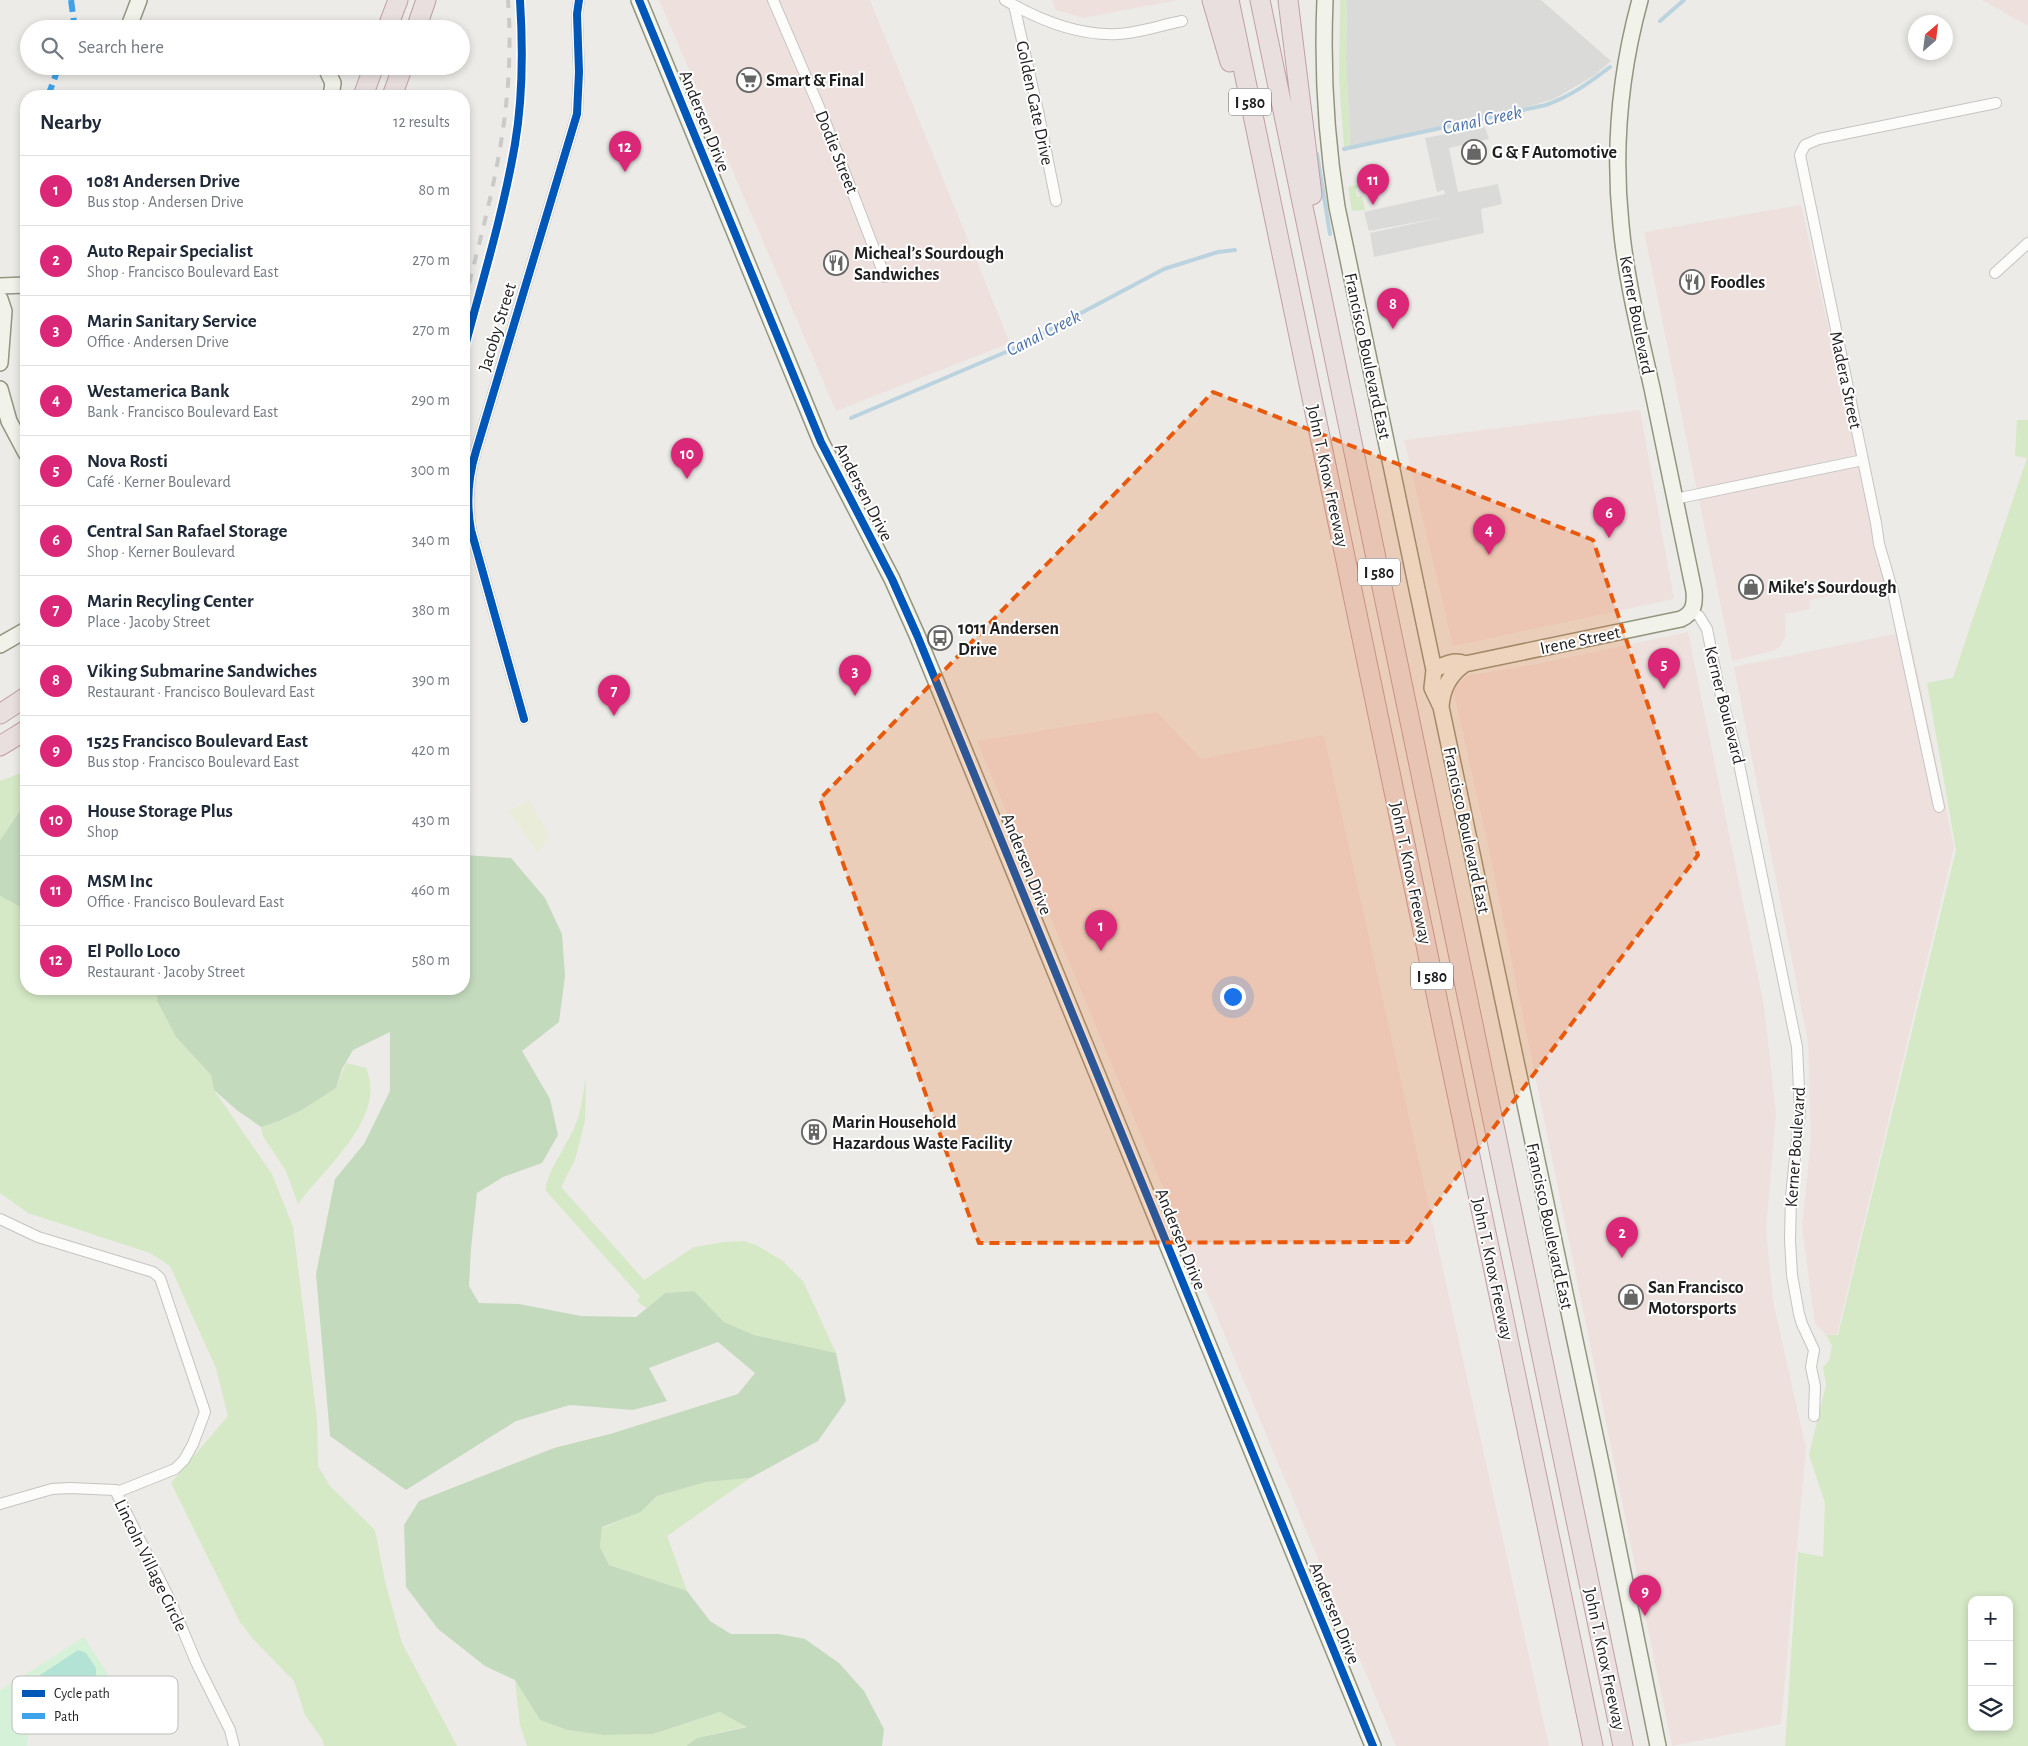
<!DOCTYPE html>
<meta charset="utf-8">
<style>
:root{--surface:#fff;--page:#f6f6f7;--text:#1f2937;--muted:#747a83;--line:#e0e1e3;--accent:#db2777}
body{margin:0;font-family:"Alegreya Sans",sans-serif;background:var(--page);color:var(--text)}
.controls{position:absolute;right:15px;bottom:15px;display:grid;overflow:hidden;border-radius:10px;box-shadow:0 2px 8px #0003}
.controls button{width:45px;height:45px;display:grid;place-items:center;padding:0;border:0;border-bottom:1px solid var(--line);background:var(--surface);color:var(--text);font:25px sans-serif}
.compass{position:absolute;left:1908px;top:15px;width:45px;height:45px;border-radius:50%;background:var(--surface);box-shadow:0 2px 8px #0003;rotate:28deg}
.you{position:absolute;left:1232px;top:996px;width:18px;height:18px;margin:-12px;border:4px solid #fff;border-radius:50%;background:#1a73e8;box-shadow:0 0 0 8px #1a73e833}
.badge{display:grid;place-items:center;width:32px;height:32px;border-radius:50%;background:var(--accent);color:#fff;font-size:16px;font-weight:700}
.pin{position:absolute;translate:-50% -41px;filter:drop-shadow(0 1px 2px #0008)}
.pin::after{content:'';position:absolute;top:26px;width:18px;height:15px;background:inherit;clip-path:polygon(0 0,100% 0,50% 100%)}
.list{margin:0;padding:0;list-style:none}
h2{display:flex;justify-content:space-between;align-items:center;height:65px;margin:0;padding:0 20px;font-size:21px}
h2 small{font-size:16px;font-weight:400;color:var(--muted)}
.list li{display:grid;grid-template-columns:32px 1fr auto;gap:15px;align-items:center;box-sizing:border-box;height:70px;padding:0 20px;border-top:1px solid var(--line)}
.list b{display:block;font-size:19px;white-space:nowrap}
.list p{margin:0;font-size:16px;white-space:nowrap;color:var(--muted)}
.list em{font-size:16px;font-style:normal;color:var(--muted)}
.icon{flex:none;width:28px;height:28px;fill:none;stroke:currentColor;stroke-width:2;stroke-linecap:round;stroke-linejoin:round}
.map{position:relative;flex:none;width:2028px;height:1746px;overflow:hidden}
.search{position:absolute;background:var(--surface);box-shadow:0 2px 8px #0003;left:20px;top:20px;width:450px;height:55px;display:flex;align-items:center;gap:12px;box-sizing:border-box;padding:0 18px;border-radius:28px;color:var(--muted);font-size:19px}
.panel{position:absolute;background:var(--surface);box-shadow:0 2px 8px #0003;left:20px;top:90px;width:450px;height:905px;border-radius:20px}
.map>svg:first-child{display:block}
</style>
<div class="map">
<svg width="2028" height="1746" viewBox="0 0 2028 1746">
<rect width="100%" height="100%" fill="#ecebe7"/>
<path fill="#eee1dd" d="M 659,0 L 870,0 L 1010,343 L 836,411 Z
M 1052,0 L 1178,0 L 1083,18 L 1056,10 Z
M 1982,0 L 2028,0 L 2028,26 Z
M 1801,205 L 1886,584 L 1809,600 L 1810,609 L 1785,614 L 1786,636 L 1780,646 L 1776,650 L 1732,661 L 1644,232 Z
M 1640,410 L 1674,599 L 1453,646 L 1404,440 Z
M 1909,631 L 1954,847 L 1837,1334 L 1826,1335 L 1815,1324 L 1802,1227 L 1811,1139 L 1808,1042 L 1734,667 Z
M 1688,632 L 1764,1006 L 1776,1113 L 1766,1229 L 1773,1301 L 1806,1448 L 1781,1724 L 1672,1746 L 1486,835 L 1453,690 L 1466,676 L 1537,664 Z
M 1157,712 L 1201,759 L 1324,735 L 1549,1746 L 1396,1746 L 977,741 Z"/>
<path fill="#dadad8" d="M 1347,0 L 1541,0 L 1611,61 L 1595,75 L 1554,99 L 1516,110 L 1350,146 L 1346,58 Z
M 1485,127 L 1489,139 L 1449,148 L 1458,192 L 1498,184 L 1502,204 L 1481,209 L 1484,233 L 1374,257 L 1370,233 L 1444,217 L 1369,231 L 1364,212 L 1445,194 L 1444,190 L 1437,192 L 1425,138 Z"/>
<path fill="#eaecda" d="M 528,800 L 547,830 L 547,840 L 538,853 L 509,812 Z"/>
<path fill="#d5e9c6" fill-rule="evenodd" d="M 1340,0 L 1347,0 L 1346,58 L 1350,146 L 1344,147 L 1339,80 Z
M 1359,184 L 1360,187 L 1355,189 L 1357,197 L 1362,196 L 1365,210 L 1352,211 L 1348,187 Z
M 2017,420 L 2028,420 L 2028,1746 L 1785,1746 L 1798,1552 L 1823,1557 L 1825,1503 L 1809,1455 L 1826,1385 L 1823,1367 L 1829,1361 L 1832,1346 L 1826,1335 L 1838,1335 L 1956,850 L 1927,683 L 1953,678 L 2027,458 L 2015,456 ZM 1972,1600 L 2009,1600 L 2009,1727 L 1972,1727 Z
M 26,771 L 26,802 L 0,840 L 0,781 Z
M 0,896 L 26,910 L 26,989 L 158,989 L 157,1001 L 176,1037 L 211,1075 L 214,1090 L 272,1174 L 293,1227 L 317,1419 L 318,1466 L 330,1486 L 375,1530 L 385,1581 L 402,1643 L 457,1746 L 324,1746 L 322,1739 L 305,1715 L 294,1681 L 253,1639 L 240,1622 L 171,1483 L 228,1416 L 216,1368 L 170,1266 L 150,1253 L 28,1213 L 0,1193 Z
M 346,1063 L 366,1068 C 388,1117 324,1168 298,1204 L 286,1171 L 263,1136 L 261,1127 L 279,1121 L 302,1110 L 336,1088 Z
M 586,1077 L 585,1121 L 575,1160 L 561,1187 L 644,1280 L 694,1247 L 724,1242 L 744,1241 L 756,1245 L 783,1261 L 803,1281 L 836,1353 L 754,1335 L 724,1322 L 693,1291 L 665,1293 L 646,1308 L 637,1301 L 640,1296 L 545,1190 C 550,1166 565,1149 575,1126 C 581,1112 583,1093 586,1077 Z
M 750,1478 L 667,1536 L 687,1591 L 609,1565 L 600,1547 L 602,1528 L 641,1512 L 657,1496 L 706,1482 Z
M 515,1680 L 540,1720 L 567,1730 L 604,1735 L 653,1734 L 720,1712 L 748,1726 L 697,1738 L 686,1746 L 527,1746 L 520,1725 Z"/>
<path fill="#c4dabd" d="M 26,802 L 26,910 L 0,896 L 0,840 Z
M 464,855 L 511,858 L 545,898 L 562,934 L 565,976 L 559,1022 L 522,1051 L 550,1099 L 558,1135 L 542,1163 L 503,1177 L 477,1193 L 471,1248 L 469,1286 L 479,1303 L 519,1304 L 581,1316 L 636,1317 L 665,1293 L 694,1291 L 724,1322 L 754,1335 L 836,1353 L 846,1401 L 818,1441 L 750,1478 L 706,1482 L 657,1496 L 641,1512 L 602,1527 L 600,1547 L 609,1565 L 687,1591 L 710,1621 L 731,1634 L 779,1634 L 805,1639 L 839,1663 L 864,1691 L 884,1729 L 882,1746 L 686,1746 L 697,1738 L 747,1727 L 720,1712 L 653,1734 L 604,1735 L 567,1730 L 540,1720 L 515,1680 L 485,1666 L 438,1629 L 406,1587 L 404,1525 L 419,1501 L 554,1448 L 610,1434 L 738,1394 L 755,1373 L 718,1342 L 649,1368 L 667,1401 L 633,1410 L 570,1405 L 516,1421 L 406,1490 L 330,1436 L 316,1274 L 335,1179 L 364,1144 L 390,1091 L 390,1032 L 353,1050 L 342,1069 L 336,1088 L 302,1110 L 279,1121 L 261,1127 L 238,1111 L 214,1090 L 211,1075 L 176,1037 L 157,1001 L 158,989 L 464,989 Z"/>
<path fill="#d5f2d8" d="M 84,1637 L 121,1695 L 30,1719 L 27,1746 L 0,1746 L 0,1689 L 1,1690 Z"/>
<path fill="#b3e3d4" d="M 78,1650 L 86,1653 L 96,1668 L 96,1675 L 53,1706 L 45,1706 L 33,1687 L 34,1679 Z"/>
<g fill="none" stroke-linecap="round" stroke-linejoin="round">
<path stroke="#bbd3df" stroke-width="4" d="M 1660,21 L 1684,0
M 1344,149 L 1546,105 C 1571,96 1589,83 1610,67
M 1317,154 L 1330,234
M 851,418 L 1013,349 L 1164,269 L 1218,252 L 1235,250"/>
<defs>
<path id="street" d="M 773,0 L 825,121 L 885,277
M 1005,0 C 1039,20 1078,36 1118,34 C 1139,33 1161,25 1182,21
M 1014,5 L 1038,111 L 1056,201
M 1995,273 L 2028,243
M 1675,499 L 1863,460
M 1692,611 L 1699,616 L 1707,629 L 1718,684 L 1737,754 L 1797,1047 L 1800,1111 L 1791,1196 L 1790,1240 L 1792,1275 L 1799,1314 L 1802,1324 L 1814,1350 L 1811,1367 L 1815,1386 L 1814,1416
M 524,719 L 471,530 C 466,503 468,477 476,451 L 577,114 L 579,72 L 577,14 L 579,0
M 1939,807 L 1893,592 L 1879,544 L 1876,523 L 1800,155 L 1805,145 L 1819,139 L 1996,103
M 0,1219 L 38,1237 L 153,1272 L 160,1278 L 205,1412 L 193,1444 L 184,1460 L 175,1469 L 120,1491 L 115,1490
M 0,1504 L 52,1489 L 70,1488 L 115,1490 L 170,1600 L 197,1664 L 230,1730 L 234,1746"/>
<path id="secondary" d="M 639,0 L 821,442 L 892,579 L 917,635 L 1373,1746
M 1325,0 C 1322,70 1326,138 1337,207 L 1434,670 L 1432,688 L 1441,707
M 1640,0 C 1620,73 1613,149 1621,225 C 1626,280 1640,334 1652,388 C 1666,456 1680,524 1694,591 C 1695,604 1694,613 1681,619 L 1465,664 C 1450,674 1442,689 1441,707 L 1602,1468 L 1658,1746
M 128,29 L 139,0
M 253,66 L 258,66
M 325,66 L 333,83 L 331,96
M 0,286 L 26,285
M 0,299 L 4,311 L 0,363
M 0,389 L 9,421 L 26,453
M 0,645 L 26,630
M 1434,670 C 1443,665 1455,659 1465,664"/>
<path id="highway" d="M 1212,0 L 1230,62
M 1229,0 L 1593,1746
M 1260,0 L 1623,1746
M 1288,0 L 1312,195
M 387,29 L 398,0
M 416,29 L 426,0
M 363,96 L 374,66
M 392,96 L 403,66
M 0,714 L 26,697
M 0,746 L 26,730"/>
</defs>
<use href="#street" stroke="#c5c4c3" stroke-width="12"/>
<use href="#secondary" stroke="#92967f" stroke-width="18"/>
<use href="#highway" stroke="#c19fa5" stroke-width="21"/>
<use href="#street" stroke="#fcfcfb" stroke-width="10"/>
<use href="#secondary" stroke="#f1f3ea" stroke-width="15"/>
<use href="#highway" stroke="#e9dfdf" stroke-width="19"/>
<path stroke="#cacac9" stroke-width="4" stroke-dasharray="10 10" stroke-linecap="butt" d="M 464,303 C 491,198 516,110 508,0"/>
<path stroke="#3da2ea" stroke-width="6" stroke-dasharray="12 6" stroke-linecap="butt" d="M 71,0 L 74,22 L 73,29
M 48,96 L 59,66"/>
<defs>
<path id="cycleway" d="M 639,0 L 821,442 L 892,579 L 917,635 L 1373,1746
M 464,350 C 482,282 503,214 515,144 C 523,97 523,47 520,0
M 524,719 L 471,530 C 466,503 468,477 476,451 L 577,114 L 579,72 L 577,14 L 579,0"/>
</defs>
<use href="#cycleway" stroke="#fff" stroke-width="11"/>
<use href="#cycleway" stroke="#0057b8" stroke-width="8"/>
</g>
<path fill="#e8590c" fill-opacity="0.2" stroke="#e8590c" stroke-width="4" stroke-dasharray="10 6" stroke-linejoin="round" d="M 1213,392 L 1593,540 L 1698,855 L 1408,1242 L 979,1243 L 820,799 Z"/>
<defs>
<symbol id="supermarket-ring" viewBox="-11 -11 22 22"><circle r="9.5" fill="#fff" stroke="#666664" stroke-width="1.5"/><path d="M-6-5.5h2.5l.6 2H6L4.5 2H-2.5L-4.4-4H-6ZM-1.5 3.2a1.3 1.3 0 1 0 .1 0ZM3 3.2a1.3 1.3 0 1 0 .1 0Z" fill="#666664"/></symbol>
<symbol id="shop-ring" viewBox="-11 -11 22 22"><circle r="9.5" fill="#fff" stroke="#666664" stroke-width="1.5"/><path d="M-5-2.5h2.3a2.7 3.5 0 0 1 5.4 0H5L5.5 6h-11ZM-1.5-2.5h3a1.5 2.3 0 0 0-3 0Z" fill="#666664"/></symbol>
<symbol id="restaurant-ring" viewBox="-11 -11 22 22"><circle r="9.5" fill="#fff" stroke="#666664" stroke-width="1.5"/><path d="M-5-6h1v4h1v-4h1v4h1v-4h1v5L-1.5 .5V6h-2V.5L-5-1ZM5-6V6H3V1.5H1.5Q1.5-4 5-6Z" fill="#666664"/></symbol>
<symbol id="bus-ring" viewBox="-11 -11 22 22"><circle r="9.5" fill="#fff" stroke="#666664" stroke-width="1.5"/><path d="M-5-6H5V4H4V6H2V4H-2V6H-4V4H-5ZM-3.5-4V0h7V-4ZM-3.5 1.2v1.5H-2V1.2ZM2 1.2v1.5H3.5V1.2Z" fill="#666664"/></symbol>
<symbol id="building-ring" viewBox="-11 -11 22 22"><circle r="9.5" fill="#fff" stroke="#666664" stroke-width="1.5"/><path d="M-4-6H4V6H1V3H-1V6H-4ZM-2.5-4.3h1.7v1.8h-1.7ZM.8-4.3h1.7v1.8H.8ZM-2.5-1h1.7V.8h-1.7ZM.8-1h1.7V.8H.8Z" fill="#666664"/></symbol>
</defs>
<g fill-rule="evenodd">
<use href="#supermarket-ring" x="735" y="66" width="28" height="28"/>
<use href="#shop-ring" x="1460" y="138" width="28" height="28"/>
<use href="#restaurant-ring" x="822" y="249" width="28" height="28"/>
<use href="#restaurant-ring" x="1678" y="268" width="28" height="28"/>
<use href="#shop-ring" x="1737" y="573" width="28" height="28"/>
<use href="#bus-ring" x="926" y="624" width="28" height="28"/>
<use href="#building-ring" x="800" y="1118" width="28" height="28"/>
<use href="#shop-ring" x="1617" y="1283" width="28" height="28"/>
</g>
<g text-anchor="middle" stroke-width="4" stroke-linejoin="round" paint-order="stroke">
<g fill="#fff" stroke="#626262" stroke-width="1">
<rect x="1229" y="88.5" width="42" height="27" rx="4"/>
<rect x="1358" y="558.5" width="42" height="27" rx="4"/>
<rect x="1411" y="962.5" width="42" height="27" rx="4"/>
</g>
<g font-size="16" font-weight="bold" fill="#1e1e1e">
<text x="1250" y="108">I 580</text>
<text x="1379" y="578">I 580</text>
<text x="1432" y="982">I 580</text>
</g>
<g font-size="18" font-weight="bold" fill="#1e1e1e" stroke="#fff" text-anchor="start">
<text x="766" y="86">Smart &amp; Final</text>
<text x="1492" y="158">G &amp; F Automotive</text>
<text x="854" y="259">Micheal’s Sourdough<tspan x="854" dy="21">Sandwiches</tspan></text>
<text x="1710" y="288">Foodles</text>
<text x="1768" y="593">Mike's Sourdough</text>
<text x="958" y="634">1011 Andersen<tspan x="958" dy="21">Drive</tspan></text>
<text x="832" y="1128">Marin Household<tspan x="832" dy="21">Hazardous Waste Facility</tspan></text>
<text x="1648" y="1293">San Francisco<tspan x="1648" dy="21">Motorsports</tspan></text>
</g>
<g font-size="18" fill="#1e1e1e" stroke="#fff">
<text transform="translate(1035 103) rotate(78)" y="6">Golden Gate Drive</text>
<text transform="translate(705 121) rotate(68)" y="6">Andersen Drive</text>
<text transform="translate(837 152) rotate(68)" y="6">Dodie Street</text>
<text transform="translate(1637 315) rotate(79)" y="6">Kerner Boulevard</text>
<text transform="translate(497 327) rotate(-73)" y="6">Jacoby Street</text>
<text transform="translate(1368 356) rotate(78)" y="6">Francisco Boulevard East</text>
<text transform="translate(1846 380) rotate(78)" y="6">Madera Street</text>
<text transform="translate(1328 476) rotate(78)" y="6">John T. Knox Freeway</text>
<text transform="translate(864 492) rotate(63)" y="6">Andersen Drive</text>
<text transform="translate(1580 640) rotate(-12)" y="6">Irene Street</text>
<text transform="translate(1725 705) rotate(76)" y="6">Kerner Boulevard</text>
<text transform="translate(1467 830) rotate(78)" y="6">Francisco Boulevard East</text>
<text transform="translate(1027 864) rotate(68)" y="6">Andersen Drive</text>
<text transform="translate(1411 873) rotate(78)" y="6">John T. Knox Freeway</text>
<text transform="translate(1795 1147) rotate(-86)" y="6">Kerner Boulevard</text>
<text transform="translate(1550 1226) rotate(78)" y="6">Francisco Boulevard East</text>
<text transform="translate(1181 1239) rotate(68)" y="6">Andersen Drive</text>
<text transform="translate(1493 1269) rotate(78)" y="6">John T. Knox Freeway</text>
<text transform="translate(151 1565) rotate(64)" y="6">Lincoln Village Circle</text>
<text transform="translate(1335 1613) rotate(68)" y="6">Andersen Drive</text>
<text transform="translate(1605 1659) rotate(78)" y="6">John T. Knox Freeway</text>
</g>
<g font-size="19" font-style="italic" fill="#4d72ab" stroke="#fff">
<text transform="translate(1482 119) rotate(-12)" y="7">Canal Creek</text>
<text transform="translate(1043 332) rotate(-27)" y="7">Canal Creek</text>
</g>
</g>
<rect x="12" y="1676" width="166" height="58" rx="8" fill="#fff" stroke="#bcbcbc" stroke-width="1"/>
<rect x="22" y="1690" width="23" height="7" fill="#0057b8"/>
<rect x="22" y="1713" width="23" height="6" fill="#3da2ea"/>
<g font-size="14" fill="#1e1e1e">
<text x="54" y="1698">Cycle path</text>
<text x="54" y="1721">Path</text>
</g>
</svg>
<div class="controls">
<button>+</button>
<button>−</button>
<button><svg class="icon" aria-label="layers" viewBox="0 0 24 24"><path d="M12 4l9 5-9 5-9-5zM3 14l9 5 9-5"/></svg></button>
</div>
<svg class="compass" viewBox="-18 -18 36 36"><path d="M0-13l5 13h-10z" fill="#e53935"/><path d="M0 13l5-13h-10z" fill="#747a83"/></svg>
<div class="you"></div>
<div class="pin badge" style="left:1101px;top:951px">1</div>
<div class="pin badge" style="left:1622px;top:1258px">2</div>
<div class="pin badge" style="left:855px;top:696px">3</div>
<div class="pin badge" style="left:1489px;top:555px">4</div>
<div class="pin badge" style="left:1664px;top:689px">5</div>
<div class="pin badge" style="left:1609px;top:538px">6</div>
<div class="pin badge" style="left:614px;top:716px">7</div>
<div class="pin badge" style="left:1393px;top:329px">8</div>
<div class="pin badge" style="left:1645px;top:1616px">9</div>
<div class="pin badge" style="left:687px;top:479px">10</div>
<div class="pin badge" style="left:1373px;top:205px">11</div>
<div class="pin badge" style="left:625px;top:172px">12</div>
<div class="search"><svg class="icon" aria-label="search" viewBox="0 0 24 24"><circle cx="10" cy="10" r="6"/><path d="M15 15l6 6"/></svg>Search here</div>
<section class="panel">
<h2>Nearby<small>12 results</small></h2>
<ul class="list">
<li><span class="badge">1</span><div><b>1081 Andersen Drive</b><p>Bus stop · Andersen Drive</p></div><em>80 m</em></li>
<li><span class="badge">2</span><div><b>Auto Repair Specialist</b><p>Shop · Francisco Boulevard East</p></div><em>270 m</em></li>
<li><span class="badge">3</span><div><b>Marin Sanitary Service</b><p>Office · Andersen Drive</p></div><em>270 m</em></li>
<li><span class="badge">4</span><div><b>Westamerica Bank</b><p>Bank · Francisco Boulevard East</p></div><em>290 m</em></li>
<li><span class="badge">5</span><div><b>Nova Rosti</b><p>Café · Kerner Boulevard</p></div><em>300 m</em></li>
<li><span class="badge">6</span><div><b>Central San Rafael Storage</b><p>Shop · Kerner Boulevard</p></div><em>340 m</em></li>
<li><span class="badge">7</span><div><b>Marin Recyling Center</b><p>Place · Jacoby Street</p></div><em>380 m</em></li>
<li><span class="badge">8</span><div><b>Viking Submarine Sandwiches</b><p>Restaurant · Francisco Boulevard East</p></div><em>390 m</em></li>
<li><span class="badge">9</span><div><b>1525 Francisco Boulevard East</b><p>Bus stop · Francisco Boulevard East</p></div><em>420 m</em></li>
<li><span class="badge">10</span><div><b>House Storage Plus</b><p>Shop</p></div><em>430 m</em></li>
<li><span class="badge">11</span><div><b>MSM Inc</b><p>Office · Francisco Boulevard East</p></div><em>460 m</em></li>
<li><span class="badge">12</span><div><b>El Pollo Loco</b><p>Restaurant · Jacoby Street</p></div><em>580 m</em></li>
</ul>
</section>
</div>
